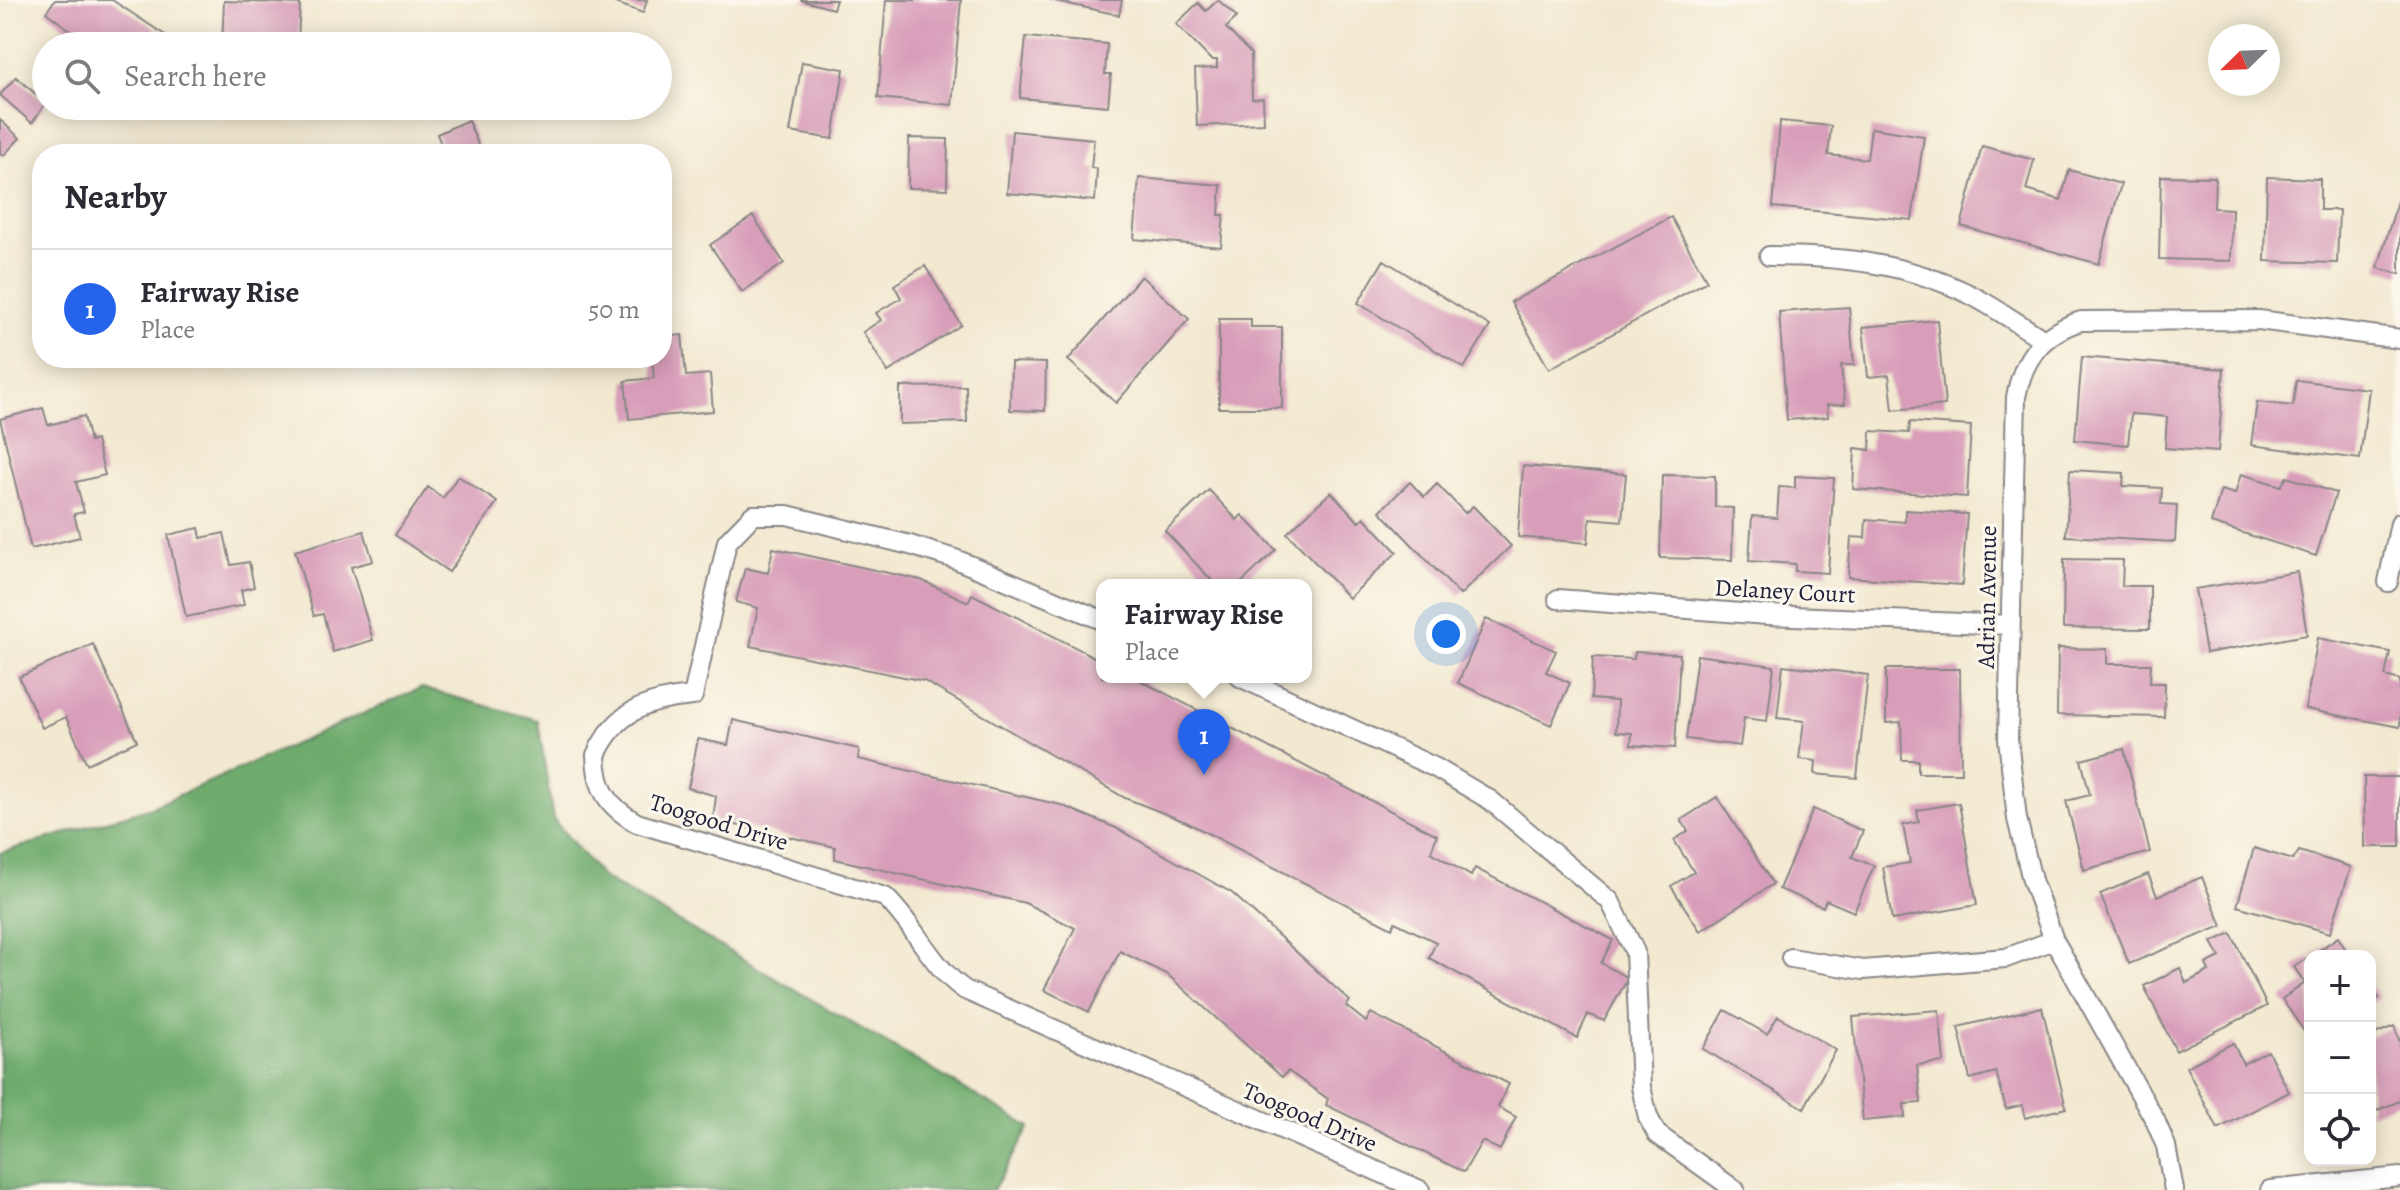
<!DOCTYPE html>
<meta charset="utf-8">
<style>
:root{--surface:#fff;--page:#f7f7f7;--text:#2b2b33;--muted:#7c7c81;--line:#e1e1e2;--accent:#2563eb}
body{margin:0;font-family:Alegreya,serif;background:var(--page);color:var(--text)}
.controls{position:absolute;right:24px;bottom:24px;display:grid;overflow:hidden;border-radius:16px;box-shadow:0 4px 20px #0003}
.controls button{width:72px;height:72px;display:grid;place-items:center;padding:0;border:0;border-bottom:2px solid var(--line);background:var(--surface);color:var(--text);font:40px sans-serif}
.compass{position:absolute;left:2208px;top:24px;width:72px;height:72px;border-radius:50%;background:var(--surface);box-shadow:0 4px 20px #0003;rotate:247deg}
.you{position:absolute;left:1446px;top:634px;width:28px;height:28px;margin:-20px;border:6px solid #fff;border-radius:50%;background:#1a73e8;box-shadow:0 0 0 12px #1a73e833}
.badge{display:grid;place-items:center;width:52px;height:52px;border-radius:50%;background:var(--accent);color:#fff;font-size:26px;font-weight:700}
.pin{position:absolute;translate:-50% -66px;filter:drop-shadow(0 2px 4px #0008)}
.pin::after{content:'';position:absolute;top:42px;width:28px;height:24px;background:inherit;clip-path:polygon(0 0,100% 0,50% 100%)}
.popup{position:absolute;left:1096px;top:579px;width:216px;height:104px;box-sizing:border-box;display:grid;place-content:center;border-radius:16px;background:var(--surface);filter:drop-shadow(0 2px 6px #0005);font-size:26px;white-space:nowrap;color:var(--muted)}
.popup b{font-size:30px;color:var(--text)}
.popup::after{content:'';position:absolute;left:50%;top:100%;margin-left:-16px;border:16px solid transparent;border-top-color:var(--surface)}
.list{margin:0;padding:0;list-style:none}
h2{display:flex;justify-content:space-between;align-items:center;height:104px;margin:0;padding:0 32px;font-size:34px}
h2 small{font-size:26px;font-weight:400;color:var(--muted)}
.list li{display:grid;grid-template-columns:52px 1fr auto;gap:24px;align-items:center;box-sizing:border-box;height:120px;padding:0 32px;border-top:2px solid var(--line)}
.list b{display:block;font-size:30px;white-space:nowrap}
.list p{margin:0;font-size:26px;white-space:nowrap;color:var(--muted)}
.list em{font-size:26px;font-style:normal;color:var(--muted)}
.icon{flex:none;width:44px;height:44px;fill:none;stroke:currentColor;stroke-width:2;stroke-linecap:round;stroke-linejoin:round}
.map{position:relative;flex:none;width:2400px;height:1190px;overflow:hidden}
.search{position:absolute;background:var(--surface);box-shadow:0 4px 20px #0003;left:32px;top:32px;width:640px;height:88px;display:flex;align-items:center;gap:20px;box-sizing:border-box;padding:0 28px;border-radius:44px;color:var(--muted);font-size:30px}
.panel{position:absolute;background:var(--surface);box-shadow:0 4px 20px #0003;left:32px;top:144px;width:640px;height:224px;border-radius:32px}
.map>svg:first-child{display:block}
</style>
<div class="map">
<svg width="2400" height="1190" viewBox="0 0 2400 1190">
<rect width="100%" height="100%" fill="#fbf7ec"/>
<filter id="ink" filterUnits="userSpaceOnUse"><feTurbulence type="fractalNoise" baseFrequency=".0125" numOctaves="2"/><feDisplacementMap in="SourceGraphic" scale="16" xChannelSelector="R" yChannelSelector="G"/><feConvolveMatrix kernelMatrix="1 2 1 2 8 2 1 2 1" color-interpolation-filters="sRGB"/></filter>
<filter id="wash" filterUnits="userSpaceOnUse"><feTurbulence type="fractalNoise" baseFrequency=".006" numOctaves="4" result="noise"/><feDisplacementMap in="SourceGraphic" scale="32" xChannelSelector="R" yChannelSelector="G"/><feGaussianBlur stdDeviation="1.8" result="paint"/><feColorMatrix in="noise" values="0 0 0 0 0 0 0 0 0 0 0 0 0 0 0 0 0 1.4 0 .05"/><feComposite in="paint" operator="in"/></filter>
<g filter="url(#wash)">
<rect width="100%" height="100%" fill="#f2e9d0"/>
<path fill="#6eab6c" stroke="#486654" stroke-width="2" d="M 421,688 L 538,720 L 553,819 L 602,877 L 1030,1127 L 993,1190 L 0,1190 L 0,853 L 152,807 Z"/>
<g id="blocks">
<path fill="#d89db9" d="M 55,0 L 112,0 L 168,37 L 162,46 L 91,46 L 46,12 Z
M 607,0 L 647,0 L 643,13 Z
M 800,0 L 836,0 L 833,9 Z
M 886,0 L 961,0 L 952,105 L 878,98 Z
M 1050,0 L 1122,0 L 1119,15 Z
M 1218,0 L 1237,17 L 1226,28 L 1251,54 L 1252,99 L 1263,98 L 1264,123 L 1197,126 L 1195,69 L 1217,68 L 1217,60 L 1211,60 L 1176,24 L 1198,3 L 1206,11 Z
M 224,1 L 300,4 L 298,42 L 280,42 L 280,46 L 222,45 Z
M 1026,37 L 1107,44 L 1105,74 L 1111,74 L 1108,106 L 1020,98 Z
M 802,62 L 844,69 L 833,139 L 790,132 Z
M 16,77 L 46,103 L 32,123 L 0,95 Z
M 0,120 L 20,138 L 3,156 L 0,154 Z
M 468,120 L 482,154 L 445,154 L 437,134 Z
M 1780,121 L 1831,126 L 1828,155 L 1867,159 L 1871,128 L 1924,136 L 1912,220 L 1773,207 Z
M 1012,131 L 1094,139 L 1091,168 L 1097,169 L 1095,201 L 1007,193 Z
M 909,138 L 948,139 L 947,189 L 908,188 Z
M 438,145 L 442,154 L 417,154 Z
M 1982,146 L 2034,160 L 2026,190 L 2044,195 L 2061,200 L 2069,170 L 2121,184 L 2099,264 L 1961,226 Z
M 2161,176 L 2215,177 L 2214,208 L 2232,209 L 2231,261 L 2159,259 Z
M 2267,177 L 2320,179 L 2320,210 L 2339,210 L 2337,263 L 2265,261 Z
M 1139,178 L 1221,185 L 1219,215 L 1224,215 L 1221,247 L 1134,239 Z
M 2400,191 L 2400,274 L 2378,268 Z
M 753,216 L 784,263 L 742,292 L 710,245 Z
M 1671,217 L 1707,281 L 1549,369 L 1511,302 Z
M 1384,260 L 1490,326 L 1464,368 L 1358,303 Z
M 925,266 L 961,325 L 888,372 L 863,332 L 881,320 L 876,313 L 901,298 L 894,285 Z
M 1141,276 L 1189,319 L 1116,403 L 1068,360 Z
M 1849,307 L 1854,365 L 1841,365 L 1845,404 L 1827,405 L 1828,417 L 1787,420 L 1779,312 Z
M 1219,319 L 1251,319 L 1251,327 L 1282,327 L 1282,408 L 1219,408 Z
M 1937,320 L 1945,405 L 1893,410 L 1889,375 L 1868,377 L 1863,327 Z
M 682,335 L 686,376 L 710,374 L 713,411 L 629,419 L 625,381 L 654,378 L 652,358 L 662,358 L 662,337 Z
M 2082,357 L 2224,369 L 2218,452 L 2165,448 L 2167,417 L 2148,415 L 2131,414 L 2128,445 L 2075,440 Z
M 1011,362 L 1046,363 L 1045,411 L 1010,410 Z
M 2296,380 L 2369,389 L 2360,459 L 2251,445 L 2257,402 L 2293,406 Z
M 966,386 L 967,422 L 900,424 L 900,387 Z
M 43,408 L 48,425 L 84,416 L 90,442 L 96,440 L 105,475 L 76,482 L 84,512 L 74,514 L 80,537 L 31,549 L 0,419 Z
M 1910,422 L 1971,426 L 1967,497 L 1853,489 L 1855,448 L 1870,450 L 1871,431 L 1909,433 Z
M 1523,466 L 1626,474 L 1622,521 L 1590,518 L 1588,543 L 1518,537 Z
M 2070,470 L 2124,473 L 2123,486 L 2162,488 L 2161,504 L 2177,505 L 2175,542 L 2066,536 Z
M 2241,474 L 2281,486 L 2287,477 L 2336,493 L 2316,556 L 2211,523 L 2221,490 L 2235,494 Z
M 1662,475 L 1715,476 L 1715,507 L 1733,508 L 1732,560 L 1660,558 Z
M 458,476 L 497,502 L 449,572 L 395,535 L 428,487 L 443,498 Z
M 1795,476 L 1834,478 L 1828,573 L 1795,571 L 1795,564 L 1749,561 L 1752,516 L 1777,518 L 1779,487 L 1795,488 Z
M 1410,482 L 1424,497 L 1437,484 L 1465,513 L 1473,506 L 1511,546 L 1460,595 L 1380,511 Z
M 1209,490 L 1237,520 L 1242,515 L 1276,550 L 1239,585 L 1216,585 L 1165,531 Z
M 1331,492 L 1359,522 L 1364,517 L 1397,552 L 1349,598 L 1287,533 Z
M 1905,510 L 1967,514 L 1962,585 L 1848,577 L 1851,537 L 1865,538 L 1866,519 L 1905,522 Z
M 199,528 L 201,538 L 224,533 L 231,565 L 249,562 L 254,587 L 241,590 L 244,605 L 186,617 L 168,535 Z
M 364,531 L 373,561 L 351,567 L 373,640 L 333,652 L 323,614 L 314,616 L 295,551 Z
M 773,548 L 921,580 L 968,602 L 972,594 L 1102,661 L 1102,677 L 1134,677 L 1437,835 L 1431,852 L 1471,876 L 1475,868 L 1613,940 L 1601,963 L 1628,978 L 1604,1021 L 1588,1014 L 1577,1038 L 1429,958 L 1436,942 L 1395,922 L 1392,928 L 1186,822 L 1125,798 L 924,681 L 750,646 L 758,608 L 736,602 L 745,568 L 768,573 Z
M 2064,559 L 2123,560 L 2122,586 L 2150,586 L 2150,629 L 2063,628 Z
M 2297,572 L 2307,635 L 2206,653 L 2195,589 Z
M 1486,619 L 1556,651 L 1546,672 L 1570,683 L 1551,725 L 1458,683 Z
M 2318,638 L 2390,652 L 2385,676 L 2400,680 L 2400,727 L 2305,709 Z
M 93,644 L 137,741 L 87,764 L 66,717 L 42,728 L 19,677 Z
M 2058,648 L 2107,649 L 2107,664 L 2151,664 L 2150,683 L 2165,683 L 2164,717 L 2057,715 Z
M 1635,652 L 1680,654 L 1675,748 L 1631,745 L 1632,733 L 1616,732 L 1617,701 L 1591,699 L 1593,657 L 1634,659 Z
M 1697,655 L 1774,666 L 1767,721 L 1744,718 L 1740,746 L 1686,739 Z
M 1783,665 L 1868,675 L 1857,778 L 1815,774 L 1816,761 L 1799,759 L 1804,721 L 1777,718 Z
M 1886,669 L 1960,669 L 1961,773 L 1918,773 L 1918,760 L 1902,760 L 1901,722 L 1886,723 Z
M 733,720 L 859,749 L 858,759 L 1061,805 L 1116,828 L 1232,893 L 1350,1001 L 1346,1006 L 1366,1022 L 1371,1013 L 1509,1084 L 1498,1107 L 1516,1117 L 1500,1150 L 1482,1141 L 1464,1172 L 1326,1105 L 1328,1099 L 1288,1071 L 1282,1077 L 1168,975 L 1120,951 L 1089,1012 L 1044,990 L 1075,928 L 1025,903 L 835,859 L 835,847 L 713,820 L 716,796 L 688,788 L 698,739 L 728,745 Z
M 2124,749 L 2150,852 L 2084,870 L 2066,801 L 2090,795 L 2081,760 Z
M 2364,777 L 2400,777 L 2400,847 L 2365,847 Z
M 1717,797 L 1773,884 L 1700,931 L 1671,886 L 1694,872 L 1674,840 L 1688,831 L 1681,820 Z
M 1959,803 L 1977,905 L 1892,920 L 1883,867 L 1910,863 L 1903,825 L 1919,822 L 1917,810 Z
M 1813,809 L 1863,831 L 1852,857 L 1874,866 L 1854,912 L 1826,900 L 1823,907 L 1779,889 Z
M 2254,848 L 2293,860 L 2299,851 L 2351,867 L 2330,933 L 2237,906 Z
M 2148,874 L 2157,896 L 2202,877 L 2222,926 L 2129,964 L 2100,894 Z
M 2231,933 L 2267,1006 L 2176,1051 L 2144,986 L 2180,968 L 2186,983 L 2209,971 L 2206,964 L 2220,957 L 2212,942 Z
M 2338,937 L 2350,956 L 2311,956 Z
M 2310,956 L 2310,1040 L 2282,999 L 2305,983 L 2294,967 Z
M 2370,985 L 2379,998 L 2370,1004 Z
M 2042,1007 L 2066,1108 L 2025,1118 L 2022,1105 L 2006,1109 L 1996,1072 L 1970,1079 L 1958,1027 Z
M 1725,1010 L 1767,1034 L 1778,1016 L 1836,1050 L 1804,1108 L 1703,1049 Z
M 1939,1010 L 1944,1062 L 1917,1065 L 1921,1103 L 1904,1104 L 1905,1117 L 1863,1121 L 1853,1017 Z
M 2394,1026 L 2400,1042 L 2400,1101 L 2370,1113 L 2370,1036 Z
M 2233,1043 L 2243,1064 L 2268,1051 L 2289,1092 L 2218,1129 L 2186,1067 Z"/>
</g>
</g>
<g filter="url(#ink)">
<use href="#blocks" fill-opacity="0" stroke="#8a8686" stroke-width="2"/>
<g fill="none" stroke-linecap="round" stroke-linejoin="round">
<defs>
<path id="service" d="M 1769,256 C 1839,256 1907,263 1971,295 C 1996,308 2020,325 2044,340
M 2388,582 L 2400,523
M 1558,599 L 1767,615 L 2010,625
M 1102,620 L 955,559 L 910,545 L 787,515 L 753,515 L 727,542 L 693,696 C 647,700 616,711 596,755 C 597,789 607,806 637,823 L 885,897 C 916,926 931,967 965,990 L 1420,1190
M 1240,677 L 1436,768 L 1490,800 L 1610,901 L 1635,952 L 1641,1087 L 1648,1117 L 1657,1134 L 1735,1190
M 1791,958 L 1863,970 L 2006,958 L 2054,940
M 2174,1190 L 2166,1146 L 2155,1120 L 2054,940 L 2032,880 L 2017,819 L 2008,739 L 2016,397 C 2023,358 2042,333 2081,321 L 2259,320 L 2400,339
M 2270,1190 L 2400,1177"/>
</defs>
<use href="#service" stroke="#8a8686" stroke-width="22"/>
<use href="#service" stroke="#fff" stroke-width="18"/>
</g>
</g>
<g text-anchor="middle" stroke-width="6" stroke-linejoin="round" paint-order="stroke">
<g font-size="24" fill="#22223b" stroke="#fbf7ec">
<text transform="translate(1785 591) rotate(3)" y="8">Delaney Court</text>
<text transform="translate(1987 597) rotate(-89)" y="8">Adrian Avenue</text>
<text transform="translate(719 822) rotate(17)" y="8">Toogood Drive</text>
<text transform="translate(1310 1117) rotate(23)" y="8">Toogood Drive</text>
</g>
</g>
</svg>
<div class="controls">
<button>+</button>
<button>−</button>
<button><svg class="icon" aria-label="locate" viewBox="0 0 24 24"><circle cx="12" cy="12" r="6"/><path d="M12 2v4M12 18v4M2 12h4M18 12h4"/></svg></button>
</div>
<svg class="compass" viewBox="-18 -18 36 36"><path d="M0-13l5 13h-10z" fill="#e53935"/><path d="M0 13l5-13h-10z" fill="#7c7c81"/></svg>
<div class="you"></div>
<div class="pin badge" style="left:1204px;top:775px">1</div>
<div class="popup"><b>Fairway Rise</b>Place</div>
<div class="search"><svg class="icon" aria-label="search" viewBox="0 0 24 24"><circle cx="10" cy="10" r="6"/><path d="M15 15l6 6"/></svg>Search here</div>
<section class="panel">
<h2>Nearby<small></small></h2>
<ul class="list">
<li><span class="badge">1</span><div><b>Fairway Rise</b><p>Place</p></div><em>50 m</em></li>
</ul>
</section>
</div>
